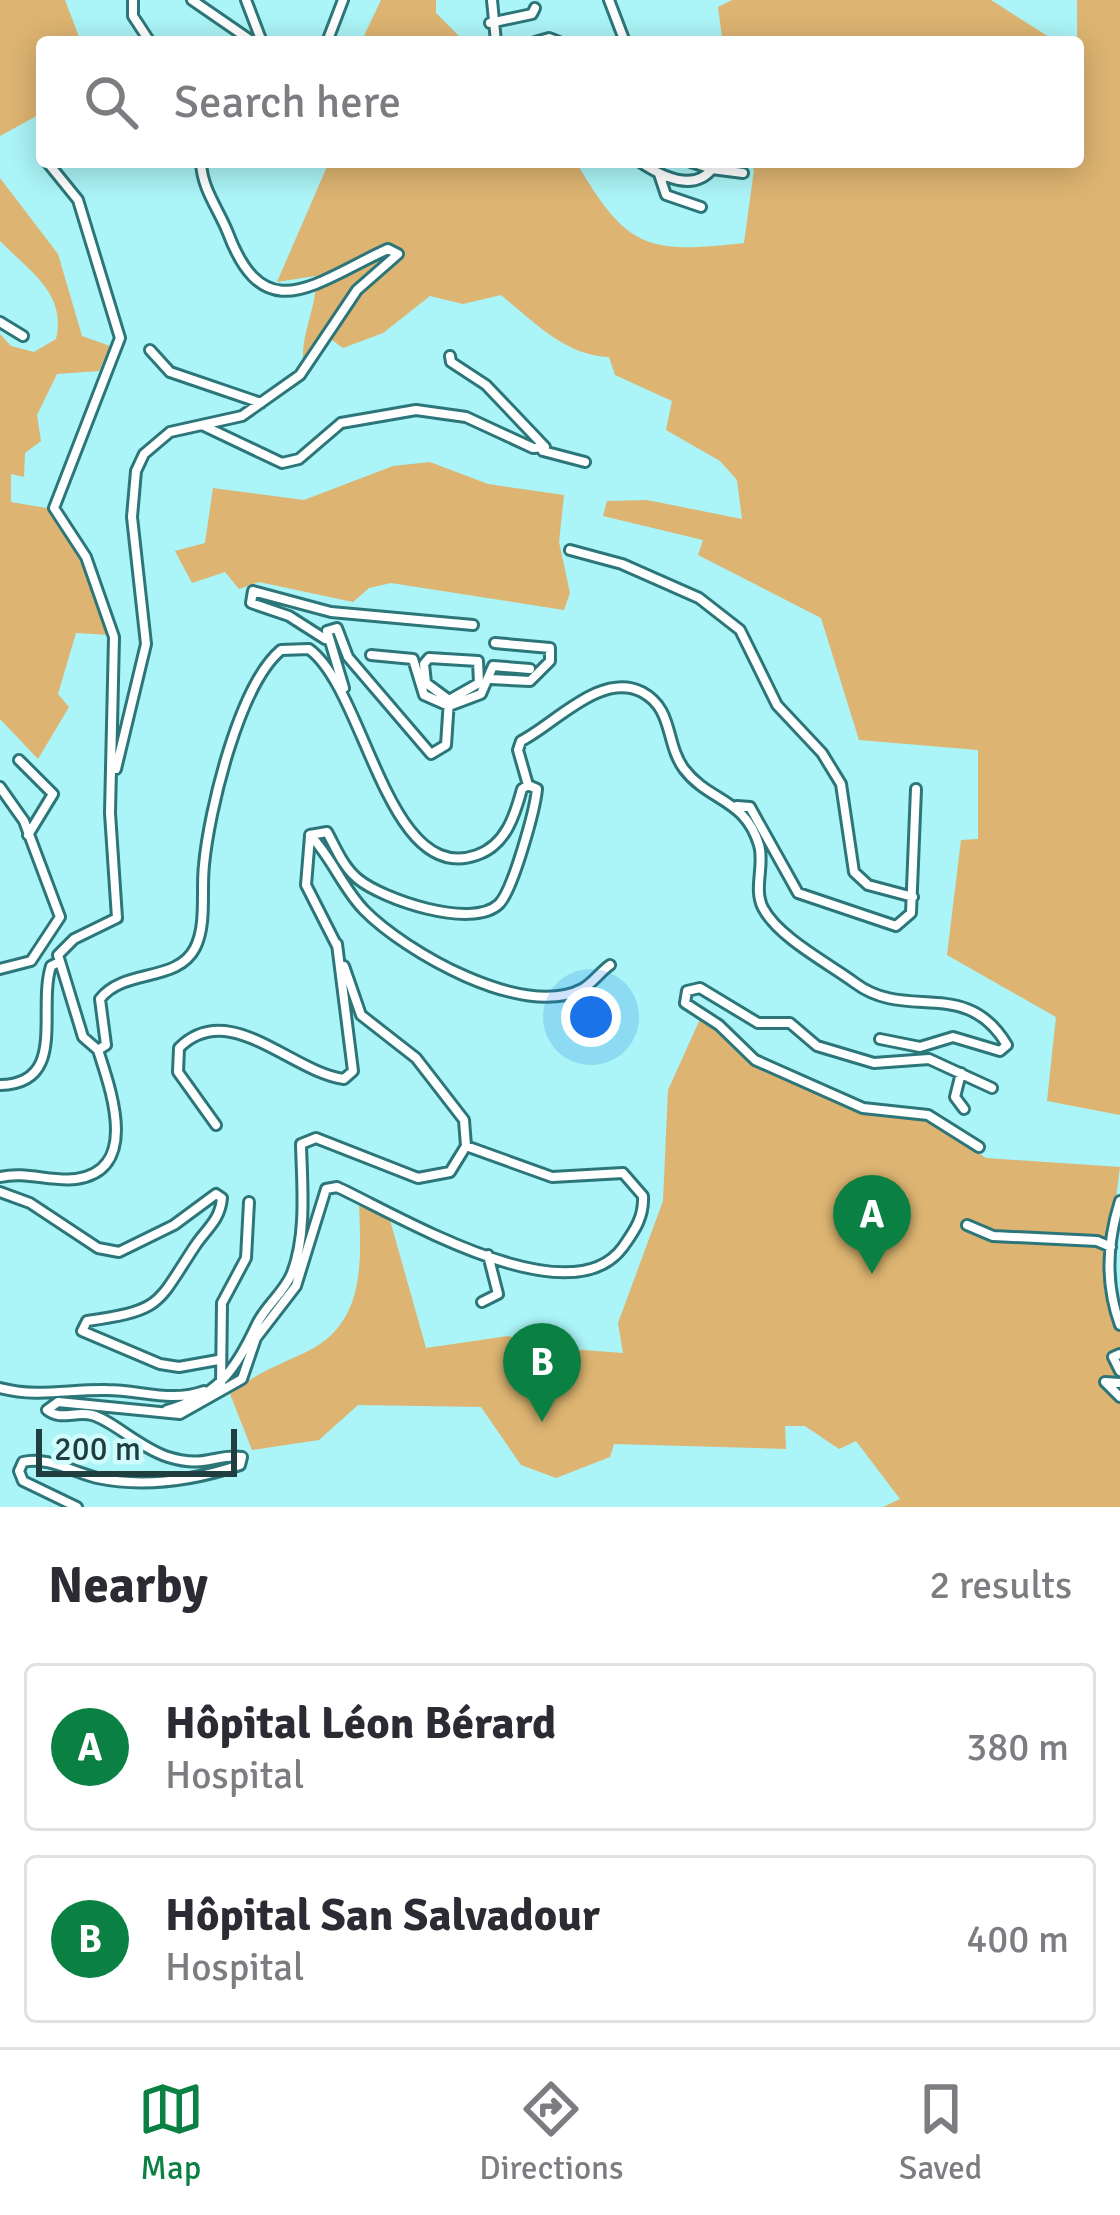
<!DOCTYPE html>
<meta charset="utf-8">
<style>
:root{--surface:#fff;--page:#f2f2f3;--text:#2b2b33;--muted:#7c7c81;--line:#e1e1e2;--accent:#0b8043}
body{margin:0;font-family:Signika,sans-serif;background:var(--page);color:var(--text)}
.scale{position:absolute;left:36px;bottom:30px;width:201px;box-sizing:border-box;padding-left:12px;border:6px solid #203e3f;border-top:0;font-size:33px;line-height:42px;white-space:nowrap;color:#203e3f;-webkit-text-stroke:9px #d1fcfd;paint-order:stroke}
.you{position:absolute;left:591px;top:1017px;width:42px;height:42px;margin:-30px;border:9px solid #fff;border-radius:50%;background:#1a73e8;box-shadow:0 0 0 18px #1a73e833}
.badge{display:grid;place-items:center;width:78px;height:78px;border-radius:50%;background:var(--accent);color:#fff;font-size:39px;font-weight:700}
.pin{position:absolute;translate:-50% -99px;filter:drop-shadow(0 3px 6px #0008)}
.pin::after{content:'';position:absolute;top:63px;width:42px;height:36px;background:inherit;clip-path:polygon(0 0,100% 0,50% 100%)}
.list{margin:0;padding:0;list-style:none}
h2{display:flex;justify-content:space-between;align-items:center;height:156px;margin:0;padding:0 48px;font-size:51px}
h2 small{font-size:39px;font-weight:400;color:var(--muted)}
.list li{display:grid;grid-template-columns:78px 1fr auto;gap:36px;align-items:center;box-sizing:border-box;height:168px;margin:0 24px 24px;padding:0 24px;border:3px solid var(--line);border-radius:12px}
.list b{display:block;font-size:45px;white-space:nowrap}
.list p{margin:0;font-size:39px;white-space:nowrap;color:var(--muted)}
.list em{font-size:39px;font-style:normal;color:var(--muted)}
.icon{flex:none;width:66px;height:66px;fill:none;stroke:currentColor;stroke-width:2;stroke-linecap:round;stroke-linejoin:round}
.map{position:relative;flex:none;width:1120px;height:1507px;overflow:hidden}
.search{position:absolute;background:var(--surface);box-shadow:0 6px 30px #0003;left:36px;right:36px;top:36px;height:132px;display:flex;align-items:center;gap:30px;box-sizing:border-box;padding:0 42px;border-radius:12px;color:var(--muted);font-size:45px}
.sheet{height:540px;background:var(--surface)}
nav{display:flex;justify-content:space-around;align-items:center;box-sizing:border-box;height:168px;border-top:3px solid var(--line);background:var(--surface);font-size:33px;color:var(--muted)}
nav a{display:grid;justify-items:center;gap:6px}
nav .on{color:var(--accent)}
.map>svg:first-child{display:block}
</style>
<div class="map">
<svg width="1120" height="1507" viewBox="0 0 1120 1507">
<rect width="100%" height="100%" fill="#abf4f7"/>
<path fill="#ddb471" d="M 0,0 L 65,0 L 81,42 L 42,42 L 42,113 L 0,136 Z
M 381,0 L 436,0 L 436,13 L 465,42 L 361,42 Z
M 732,0 L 991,0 L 1057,42 L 712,42 L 722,37 L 718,7 Z
M 1077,0 L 1120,0 L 1120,1115 L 1047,1101 L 1056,1017 L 947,955 L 961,840 L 978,839 L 978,750 L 859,740 L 821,618 L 698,555 L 703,540 L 603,516 L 607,501 L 647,500 L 742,519 L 737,480 L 720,461 L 666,430 L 672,401 L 615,375 L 609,357 C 566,356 534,322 501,295 L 463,304 L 430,296 L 383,333 L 343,348 L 321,332 L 303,361 C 301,331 319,304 315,276 L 277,282 L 329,162 L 576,162 C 627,249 647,254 744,243 L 754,170 L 750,162 L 1078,162 Z
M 0,178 L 58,254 L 82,336 L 110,346 L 99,371 L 57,374 L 37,415 L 41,441 L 25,453 L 24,477 L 11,474 L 11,502 L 52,509 L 86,567 L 110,635 L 76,633 L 58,694 L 69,707 L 38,759 L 0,719 L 0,334 L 11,346 L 34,352 L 56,339 C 67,293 29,271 0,241 Z
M 430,462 L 488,484 L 564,495 L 559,542 L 570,593 L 564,610 L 391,583 L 369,588 L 353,602 L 259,582 L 239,589 L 225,572 L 192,583 L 175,551 L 205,543 L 213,488 L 304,500 L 393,466 Z
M 701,1017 L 742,1057 L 861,1112 L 920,1116 L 986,1158 L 1120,1167 L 1104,1290 L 1120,1333 L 1120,1507 L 883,1507 L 900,1499 L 856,1441 L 839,1449 L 805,1426 L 785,1426 L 786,1449 L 614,1444 L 610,1457 L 556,1478 L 521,1465 L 481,1407 L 358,1405 L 319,1440 L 252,1450 L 230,1394 C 257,1373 272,1368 302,1354 C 367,1326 361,1262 359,1203 L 390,1220 L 426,1348 L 508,1336 L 556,1348 L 623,1353 L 618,1323 L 663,1201 L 668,1090 Z"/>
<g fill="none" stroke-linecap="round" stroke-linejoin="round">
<defs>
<path id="minor" d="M 133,0 L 133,16 L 150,42
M 192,0 L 253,42
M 246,0 L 262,42
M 492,0 L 496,42
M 609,0 L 625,42
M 490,23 L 532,14 L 535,8
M 327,42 L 343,0
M 535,42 L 549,38 L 559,42
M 640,162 C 661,176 693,193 712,169 L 691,162
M 48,163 L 78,200 L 120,338 L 54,508 L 86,557 L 114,637 L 110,813 L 117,918 L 74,939 L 58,955 L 83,1037 L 98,1050
M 712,169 L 743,173
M 659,174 L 666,195 L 701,207
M 0,322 L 23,336
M 150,350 L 170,372 L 261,403
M 204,426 L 282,463 L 299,459 L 341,423 L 416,410 L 466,417 L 533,448 L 545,447 L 486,385 L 451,362 L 450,356
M 543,451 L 585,462
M 570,550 L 622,564 L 699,598 L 740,630 L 777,705 L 822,753 L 841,784 L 854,872 L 868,885 L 913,897
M 325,639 L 289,616 L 251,603 L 253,591 L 331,612 L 473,625
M 371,655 L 413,659 L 424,695 L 449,706 L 481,694 L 493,666 L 530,669
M 491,679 L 530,681 L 550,661 L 550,648 L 495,643
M 344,688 L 327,631 L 337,628 L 348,657 L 431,754 L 446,745 L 449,700 L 479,683 L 478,661 L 429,658 L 424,664 L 426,683 L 449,700
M 19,760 L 53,794 L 28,835
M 116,769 L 146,644 L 132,517 L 136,471 L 144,454 L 170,432 L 242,416 L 300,375 L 357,290 L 398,254 L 388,249 C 315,282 265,331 228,233 C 218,208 202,189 201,162
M 528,785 L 518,750 L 521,741 C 555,724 601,671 642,692 C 674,709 665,743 684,769 C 709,802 745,798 759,845 C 765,865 753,889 763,908 C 779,938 828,963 855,983 C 907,1022 966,976 1007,1045 L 1000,1051 L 953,1037 L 920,1047 L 880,1039
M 0,787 L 24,821 L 60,917 L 31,961 L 0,969
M 737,806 L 750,807 L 798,893 L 896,926 L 911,913 L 916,789
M 310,835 C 332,858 342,887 364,910 C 404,951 523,1020 582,989 C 592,984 601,971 610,965
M 310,836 L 306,885 L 337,946
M 344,966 L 361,1015 L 416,1058 L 464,1120 L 466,1146
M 98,1050 L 106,1045 L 100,999 C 124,968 177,983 195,948 C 207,925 201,890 204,865 C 209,811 239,685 281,650 L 309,649 C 366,690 387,887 477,855 C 506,845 515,815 522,789 L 528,785 L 537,789 C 535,810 513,890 499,904 C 472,930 382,899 358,879 C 343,867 336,848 327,832 L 310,835
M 961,1073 L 955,1097 L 964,1109
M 0,1085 C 68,1084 37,1010 51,966 L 59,962
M 216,1125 L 178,1072 L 179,1048 C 229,998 291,1072 344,1079 L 353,1071 L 337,944
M 979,1147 L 928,1115 L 863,1108 L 755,1060 L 719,1025 L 685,1003 L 687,991 L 700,988 L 758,1023 L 790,1023 L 817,1046 L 874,1063 L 929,1059 L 992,1088
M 0,1177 C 25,1171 51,1182 76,1179 C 141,1170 110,1088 98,1050
M 0,1192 L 30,1203 L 98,1248 L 119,1252 L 174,1225 L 216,1194 L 222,1198 C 220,1221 206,1229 195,1246 C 156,1305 163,1310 87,1321 L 82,1331 L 160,1364 L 179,1367 L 218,1360
M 1120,1201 C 1107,1242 1105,1284 1120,1325
M 967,1225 L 993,1236 L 1097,1241 L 1111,1247
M 482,1302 L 498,1294 L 488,1255
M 1120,1354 L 1113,1357 L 1120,1371
M 1120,1383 L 1105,1382 L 1120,1397
M 221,1384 L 222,1303 L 246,1258 L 249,1202
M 0,1388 C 38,1398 69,1389 107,1390 C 141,1390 170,1403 204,1391
M 167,1410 C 217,1396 235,1371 256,1326 C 264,1307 284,1293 292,1273 C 307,1234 302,1185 301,1144 L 316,1138 L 418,1178 L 450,1172 L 466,1146
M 77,1507 L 23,1481 L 19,1471 L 23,1462 C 47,1456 73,1472 97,1478 C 145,1488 195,1480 240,1465 L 242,1457 C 215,1453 207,1469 168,1457 C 140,1448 112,1420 92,1415 C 75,1411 60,1421 47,1410 L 58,1402 L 180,1414 L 242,1379 L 256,1338 L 296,1286 L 326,1189 L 337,1187 C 398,1215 570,1320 623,1247 C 635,1230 644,1217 643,1196 L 623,1173 L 552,1177 L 466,1146"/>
</defs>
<use href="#minor" stroke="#2c7679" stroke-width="14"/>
<use href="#minor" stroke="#fff" stroke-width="8"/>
</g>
</svg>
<div class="scale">200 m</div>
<div class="you"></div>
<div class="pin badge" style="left:872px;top:1274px">A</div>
<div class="pin badge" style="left:542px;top:1422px">B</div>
<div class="search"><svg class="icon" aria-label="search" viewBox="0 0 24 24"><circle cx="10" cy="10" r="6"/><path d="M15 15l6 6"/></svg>Search here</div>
</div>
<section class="sheet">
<h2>Nearby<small>2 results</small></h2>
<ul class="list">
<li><span class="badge">A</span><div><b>Hôpital Léon Bérard</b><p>Hospital</p></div><em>380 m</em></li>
<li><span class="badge">B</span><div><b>Hôpital San Salvadour</b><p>Hospital</p></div><em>400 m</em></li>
</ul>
</section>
<nav>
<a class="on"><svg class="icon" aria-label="map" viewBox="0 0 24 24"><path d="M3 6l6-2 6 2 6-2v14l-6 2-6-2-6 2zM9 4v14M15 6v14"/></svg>Map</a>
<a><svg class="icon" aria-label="directions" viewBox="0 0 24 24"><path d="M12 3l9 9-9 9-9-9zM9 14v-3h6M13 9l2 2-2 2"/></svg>Directions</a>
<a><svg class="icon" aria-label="saved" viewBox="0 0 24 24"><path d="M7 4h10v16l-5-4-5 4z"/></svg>Saved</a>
</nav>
